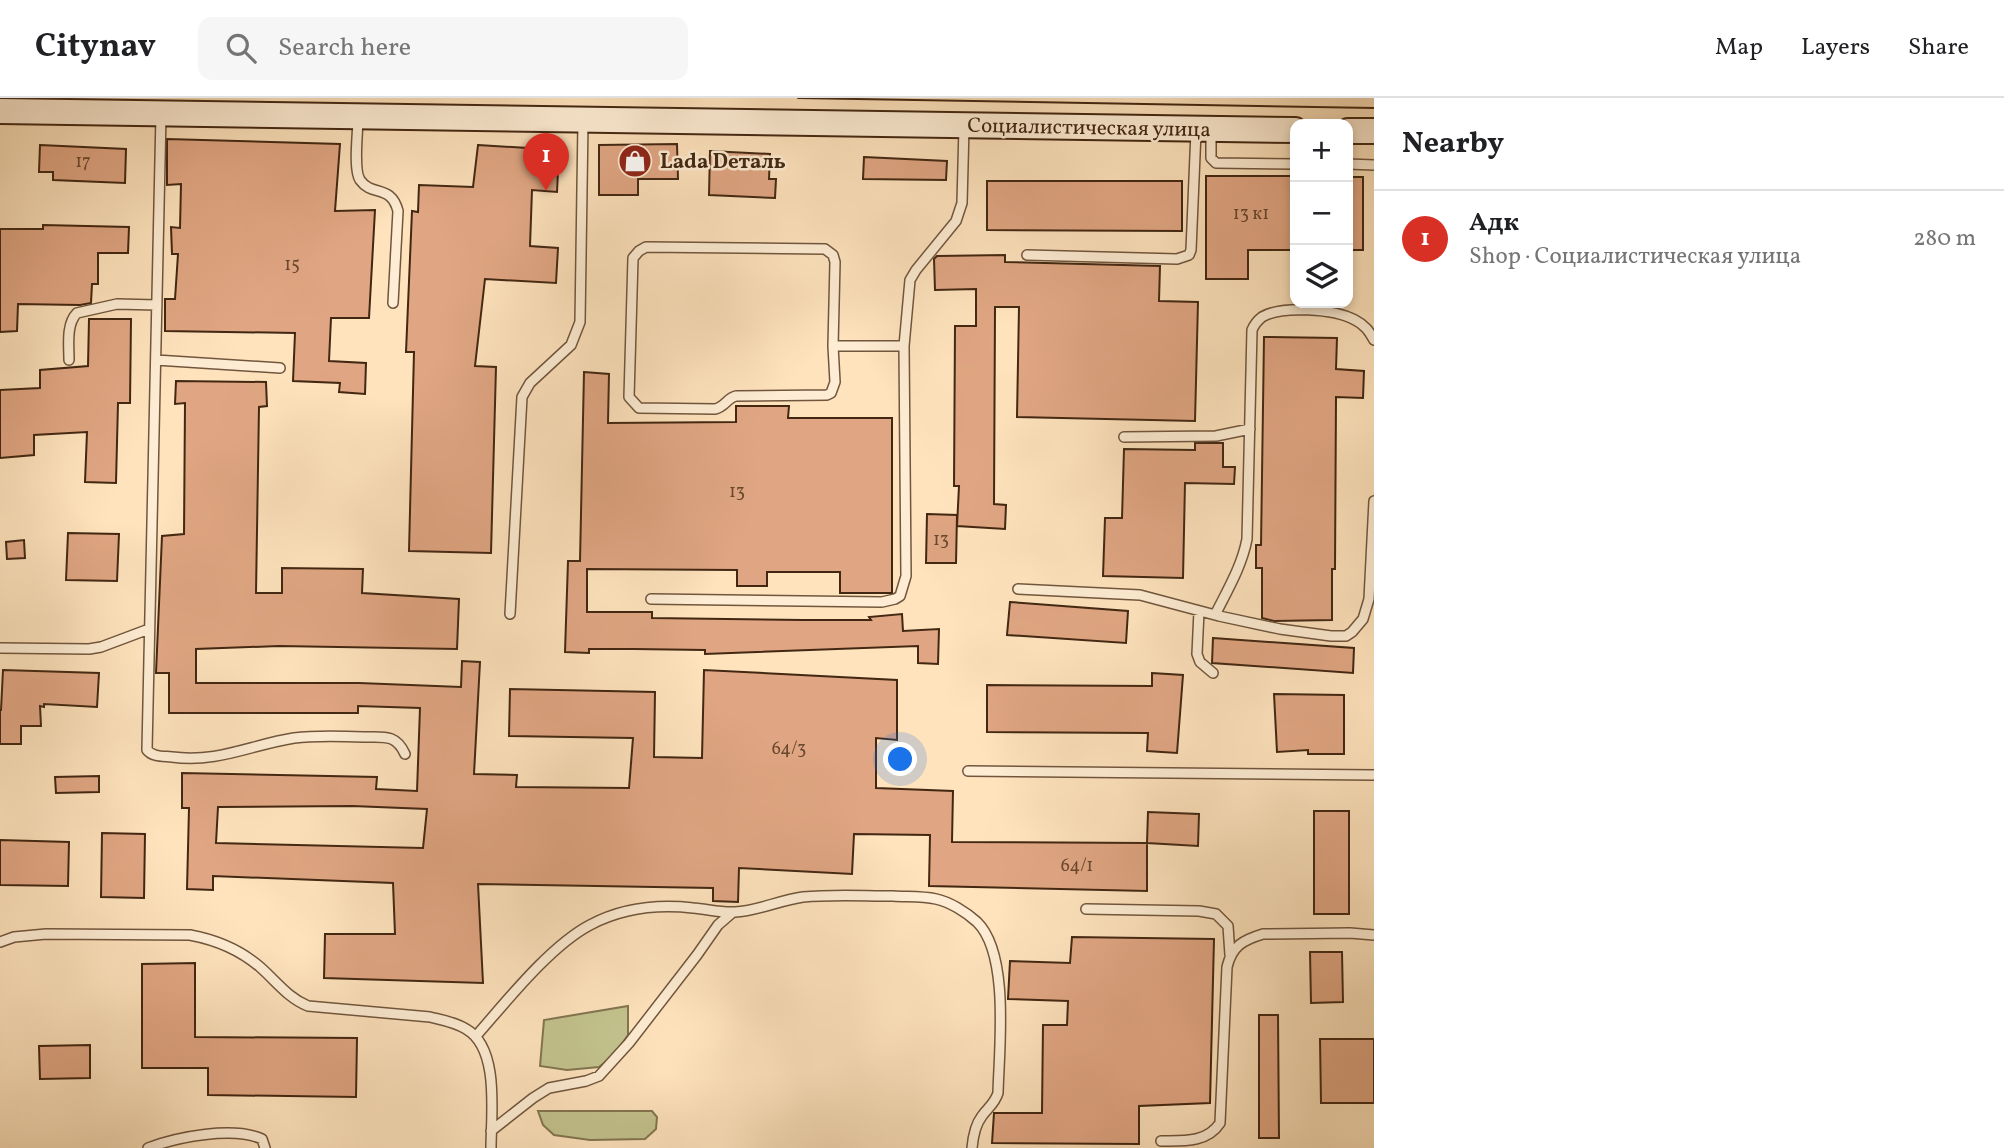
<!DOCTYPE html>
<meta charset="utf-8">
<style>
:root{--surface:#fff;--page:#f6f6f6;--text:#202124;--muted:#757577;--line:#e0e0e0;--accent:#d93025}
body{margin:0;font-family:Vollkorn,serif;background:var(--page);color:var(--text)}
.controls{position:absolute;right:21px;top:21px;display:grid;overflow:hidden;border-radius:14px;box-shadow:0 4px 10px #0003}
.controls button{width:63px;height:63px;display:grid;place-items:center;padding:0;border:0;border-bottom:2px solid var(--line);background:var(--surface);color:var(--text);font:35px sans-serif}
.you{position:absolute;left:901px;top:662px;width:24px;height:24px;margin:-18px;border:5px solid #fff;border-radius:50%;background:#1a73e8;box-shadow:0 0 0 10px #1a73e833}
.badge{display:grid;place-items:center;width:46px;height:46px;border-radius:50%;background:var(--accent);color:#fff;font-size:23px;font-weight:700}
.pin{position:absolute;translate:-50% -58px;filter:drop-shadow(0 2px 4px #0008)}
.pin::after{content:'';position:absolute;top:37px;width:24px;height:21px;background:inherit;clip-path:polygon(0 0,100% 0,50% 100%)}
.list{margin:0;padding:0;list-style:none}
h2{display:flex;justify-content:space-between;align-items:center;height:91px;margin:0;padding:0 28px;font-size:30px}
h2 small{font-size:23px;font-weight:400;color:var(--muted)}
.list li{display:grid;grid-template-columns:46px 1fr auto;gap:21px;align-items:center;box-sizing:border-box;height:98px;padding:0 28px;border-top:2px solid var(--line)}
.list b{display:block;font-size:26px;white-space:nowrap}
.list p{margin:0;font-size:23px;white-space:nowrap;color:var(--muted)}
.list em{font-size:23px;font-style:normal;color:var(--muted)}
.icon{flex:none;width:38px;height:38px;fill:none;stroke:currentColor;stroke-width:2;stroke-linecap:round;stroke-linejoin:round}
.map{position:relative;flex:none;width:1374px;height:1050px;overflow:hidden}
header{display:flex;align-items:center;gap:42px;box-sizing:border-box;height:98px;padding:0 35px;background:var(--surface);border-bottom:2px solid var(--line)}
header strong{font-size:33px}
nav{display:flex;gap:38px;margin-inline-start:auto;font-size:24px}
.search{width:490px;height:63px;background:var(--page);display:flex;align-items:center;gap:18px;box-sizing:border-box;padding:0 24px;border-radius:14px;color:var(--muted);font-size:26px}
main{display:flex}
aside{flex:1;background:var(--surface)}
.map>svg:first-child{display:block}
</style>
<header>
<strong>Citynav</strong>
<div class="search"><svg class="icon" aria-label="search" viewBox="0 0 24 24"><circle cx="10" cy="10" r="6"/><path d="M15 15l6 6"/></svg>Search here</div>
<nav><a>Map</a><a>Layers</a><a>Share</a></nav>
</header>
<main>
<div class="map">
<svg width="1374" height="1050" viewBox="0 0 1374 1050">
<rect width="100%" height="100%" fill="#fee3bd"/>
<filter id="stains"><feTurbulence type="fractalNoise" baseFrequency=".00286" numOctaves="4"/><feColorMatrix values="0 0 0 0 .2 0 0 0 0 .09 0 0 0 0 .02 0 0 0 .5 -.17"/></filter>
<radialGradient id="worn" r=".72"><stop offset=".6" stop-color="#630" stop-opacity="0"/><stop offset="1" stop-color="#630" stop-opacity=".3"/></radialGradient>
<path fill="#c3c38e" stroke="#827550" stroke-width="2" d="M 628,908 L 628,937 L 614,957 L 599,969 L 567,972 L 540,968 L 544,922 Z
M 538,1013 L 652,1013 L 657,1019 L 656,1031 L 645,1041 L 590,1042 L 554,1037 L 543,1027 Z"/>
<path fill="#e0a683" stroke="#422712" stroke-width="2" fill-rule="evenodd" d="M 167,41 L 340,46 L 335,113 L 375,112 L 369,220 L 331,220 L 329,263 L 366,265 L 365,296 L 339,294 L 340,285 L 293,283 L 295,235 L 165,233 L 165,201 L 175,201 L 178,156 L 172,156 L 171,129 L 180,130 L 181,86 L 167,87 Z
M 677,46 L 678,81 L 638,81 L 638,97 L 599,97 L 599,47 Z
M 40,47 L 126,51 L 125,85 L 53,82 L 53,74 L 39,74 Z
M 478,47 L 559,52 L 557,94 L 532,92 L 530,148 L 558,150 L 556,185 L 485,181 L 475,268 L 496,269 L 491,455 L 409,453 L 414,254 L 406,254 L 412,113 L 418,114 L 419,87 L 473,89 Z
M 710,53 L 770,56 L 769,81 L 776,81 L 775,100 L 709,97 Z
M 864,59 L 947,63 L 946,82 L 863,81 Z
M 1206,78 L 1295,78 L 1295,152 L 1248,152 L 1248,181 L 1206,181 Z
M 1348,79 L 1363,79 L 1363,152 L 1348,152 Z
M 987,83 L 1182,83 L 1182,133 L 987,132 Z
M 43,127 L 129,129 L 128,155 L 98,155 L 98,186 L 92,186 L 91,205 L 80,207 L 18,206 L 17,233 L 0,234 L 0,131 L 43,131 Z
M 1005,157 L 1005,164 L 1160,168 L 1159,203 L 1198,204 L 1195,323 L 1017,319 L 1019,209 L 995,209 L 994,406 L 1006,407 L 1005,431 L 957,428 L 959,388 L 954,388 L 955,228 L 976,228 L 976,191 L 935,192 L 934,161 L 937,158 Z
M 89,221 L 131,221 L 130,305 L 118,305 L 116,385 L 85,384 L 87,334 L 34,337 L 34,357 L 0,360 L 0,292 L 40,290 L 40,272 L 88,268 Z
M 1264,239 L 1337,240 L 1336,271 L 1364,273 L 1363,300 L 1336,299 L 1335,471 L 1332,471 L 1332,522 L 1274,523 L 1262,520 L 1262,470 L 1256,470 L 1256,447 L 1261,447 Z
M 584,274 L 609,276 L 608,325 L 736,324 L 736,308 L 789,308 L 788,320 L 892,320 L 892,495 L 840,495 L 840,474 L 767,474 L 767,488 L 737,488 L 737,472 L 587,471 L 587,514 L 652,514 L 652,520 L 803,522 L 871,522 L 869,519 L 902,516 L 903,533 L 939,531 L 938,566 L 918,565 L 918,548 L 705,556 L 705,552 L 634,551 L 589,551 L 589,555 L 565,554 L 568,463 L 580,463 Z
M 176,283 L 266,284 L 267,308 L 259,309 L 256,495 L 282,495 L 282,470 L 363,471 L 362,495 L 459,501 L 457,551 L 279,548 L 196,551 L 196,585 L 359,585 L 461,589 L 462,563 L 480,564 L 474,676 L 517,677 L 516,689 L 629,690 L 633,640 L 509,638 L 510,591 L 655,594 L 654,659 L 702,660 L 704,572 L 897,582 L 897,642 L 876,640 L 876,690 L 953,693 L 952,744 L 1147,745 L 1147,793 L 929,788 L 930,737 L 854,736 L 852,776 L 739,770 L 738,804 L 713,803 L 713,790 L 478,786 L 483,885 L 324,880 L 325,836 L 395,836 L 393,785 L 213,778 L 213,792 L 187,791 L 189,710 L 182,710 L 182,675 L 377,679 L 376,691 L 417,693 L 420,610 L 358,608 L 358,615 L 169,615 L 169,575 L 156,575 L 162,438 L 184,436 L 185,305 L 175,306 ZM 352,708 L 427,711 L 423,750 L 216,745 L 218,709 Z
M 1195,345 L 1223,345 L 1223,369 L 1235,369 L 1234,386 L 1185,385 L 1183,480 L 1103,478 L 1105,420 L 1122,420 L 1124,351 L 1195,352 Z
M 927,416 L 957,417 L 956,465 L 926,465 Z
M 68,435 L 119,436 L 117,483 L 66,482 Z
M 24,442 L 25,460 L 7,461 L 6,444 Z
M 1010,504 L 1128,513 L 1126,545 L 1007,537 Z
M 1213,540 L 1354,550 L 1353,575 L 1212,565 Z
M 3,572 L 99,575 L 97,609 L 44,606 L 44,609 L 40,608 L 41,628 L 21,628 L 21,646 L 0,646 L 0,612 L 1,612 Z
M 1152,575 L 1183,577 L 1177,655 L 1147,653 L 1148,635 L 987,634 L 987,587 L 1152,588 Z
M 1274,596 L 1344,597 L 1344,656 L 1308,656 L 1308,652 L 1277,654 Z
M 99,678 L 99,694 L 56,695 L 55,679 Z
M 1314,713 L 1349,713 L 1349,816 L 1314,816 Z
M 1148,714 L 1199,716 L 1198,748 L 1147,745 Z
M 102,735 L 145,736 L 144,800 L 101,799 Z
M 0,742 L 69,744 L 68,788 L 0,787 Z
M 1072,839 L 1214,841 L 1210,1005 L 1139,1008 L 1139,1046 L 992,1045 L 994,1015 L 1042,1015 L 1043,927 L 1067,927 L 1068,903 L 1008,901 L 1010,863 L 1070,865 Z
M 1310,854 L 1342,854 L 1343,904 L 1311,905 Z
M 195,865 L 195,939 L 357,940 L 356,999 L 208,997 L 208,970 L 142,970 L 142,866 Z
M 1259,917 L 1278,917 L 1279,1040 L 1259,1040 Z
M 1320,941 L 1374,941 L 1374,1005 L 1321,1005 Z
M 90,947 L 90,980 L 40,981 L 39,948 Z"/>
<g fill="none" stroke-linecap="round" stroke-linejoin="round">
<defs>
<path id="service" d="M 161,17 L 147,652 C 153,659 162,658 172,659 C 218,665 250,647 294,640 C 317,637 341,638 364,639 C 384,639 396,636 405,656
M 358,20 C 358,35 353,71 360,82 C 372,99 391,86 398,113 L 393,205
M 1211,33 L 1211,60 L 1216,65 L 1295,66
M 1348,66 L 1374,67
M 1027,157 L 1177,161 L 1189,157 L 1191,152 L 1196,33
M 833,248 L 835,284 L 831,295 L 827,297 L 736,298 C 727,300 725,309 715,311 L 639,310 L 629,299 L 633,160 L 639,153 L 646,149 L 825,151 L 833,157 L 835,164 L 833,248 L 904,248 L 910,182 L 916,172 L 956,123 L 962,105 L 964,29
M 69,262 C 69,247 66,226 77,215 L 117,206 L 157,207
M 156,262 L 280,270
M 1124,339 L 1216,338 L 1250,331
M 1018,491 L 1140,497 L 1219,518 L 1280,531 L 1331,538 L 1346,538 L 1352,534 L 1363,521 L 1369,501 L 1374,403
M 651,501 L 882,504 L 895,501 L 900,498 L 906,478 L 904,248
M 1199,513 L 1197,556 L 1200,564 L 1213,575
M 510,516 L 522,299 L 530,285 L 571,247 L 580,224 L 583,24
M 1215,517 C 1227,493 1242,468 1247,441 L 1252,232 C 1254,227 1257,223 1262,219 C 1282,207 1335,211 1355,222 C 1365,227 1369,233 1374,242
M 0,550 L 89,551 L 101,549 L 149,531
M 968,673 L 1374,677
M 1086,811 L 1199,813 L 1216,816 L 1228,828 L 1230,857
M 0,844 L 14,839 L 46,836 L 190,837 C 217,842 239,851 260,869 C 276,883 288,900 308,908 L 430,919 C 442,922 455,924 466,931 C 500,950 491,1017 491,1050
M 476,938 C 506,904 550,848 590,827 C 622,810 657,806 693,810 C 707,811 721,815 735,814 C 758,813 780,802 803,799 C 832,796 863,798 893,798 C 907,799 922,798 936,801 C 950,804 966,814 977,824 C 1010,856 999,952 998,995 C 995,1005 988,1010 982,1018 C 975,1027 973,1039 972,1050
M 491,1033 L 533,1000 L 549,990 L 586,983 L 599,978 L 629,945 L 697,857 L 718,827 L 733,814
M 1161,1043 C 1183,1043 1207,1045 1220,1025 L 1227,869 C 1232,848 1243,842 1263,836 L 1350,835 L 1374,837
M 148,1050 C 177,1039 233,1028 262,1041 L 265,1050"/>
<path id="secondary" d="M 0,13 L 1295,32
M 1348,33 L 1374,33"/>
</defs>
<use href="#service" stroke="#71563d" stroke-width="12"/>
<use href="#secondary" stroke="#422712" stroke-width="28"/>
<use href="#service" stroke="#feedd4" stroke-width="9"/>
<use href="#secondary" stroke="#feedd4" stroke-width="24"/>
<path stroke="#422712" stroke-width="2" d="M 798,0 L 1374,10"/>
</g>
<defs>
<symbol id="shop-disc" viewBox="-11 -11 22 22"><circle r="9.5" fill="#8f2418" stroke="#feedd4"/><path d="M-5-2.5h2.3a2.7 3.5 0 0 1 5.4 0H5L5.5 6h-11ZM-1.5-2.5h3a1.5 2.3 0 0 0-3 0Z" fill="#fff"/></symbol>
</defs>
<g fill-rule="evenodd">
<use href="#shop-disc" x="616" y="44" width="38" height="38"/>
</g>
<g text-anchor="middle" stroke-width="5" stroke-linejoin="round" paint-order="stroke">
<g font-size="18" fill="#6a472e">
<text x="83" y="69">17</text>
<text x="1251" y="121">13 к1</text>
<text x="292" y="172">15</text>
<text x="737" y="399">13</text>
<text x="941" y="447">13</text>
<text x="789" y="656">64/3</text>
<text x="1077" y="773">64/1</text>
</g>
<g font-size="21" fill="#422712" stroke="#feedd4">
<text transform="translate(1089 29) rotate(1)" y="7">Социалистическая улица</text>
</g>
<g font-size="21" font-weight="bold" fill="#422712" stroke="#feedd4" text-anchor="start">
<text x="660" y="70">Lada Dеталь</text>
</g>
</g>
<rect width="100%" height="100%" filter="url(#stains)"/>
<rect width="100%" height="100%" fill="url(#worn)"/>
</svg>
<div class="controls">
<button>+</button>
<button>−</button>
<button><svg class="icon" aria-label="layers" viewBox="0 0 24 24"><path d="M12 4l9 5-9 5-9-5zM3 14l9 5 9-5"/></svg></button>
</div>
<div class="you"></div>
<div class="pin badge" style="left:546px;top:93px">1</div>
</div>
<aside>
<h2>Nearby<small></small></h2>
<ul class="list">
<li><span class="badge">1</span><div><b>Адк</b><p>Shop · Социалистическая улица</p></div><em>280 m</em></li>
</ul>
</aside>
</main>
